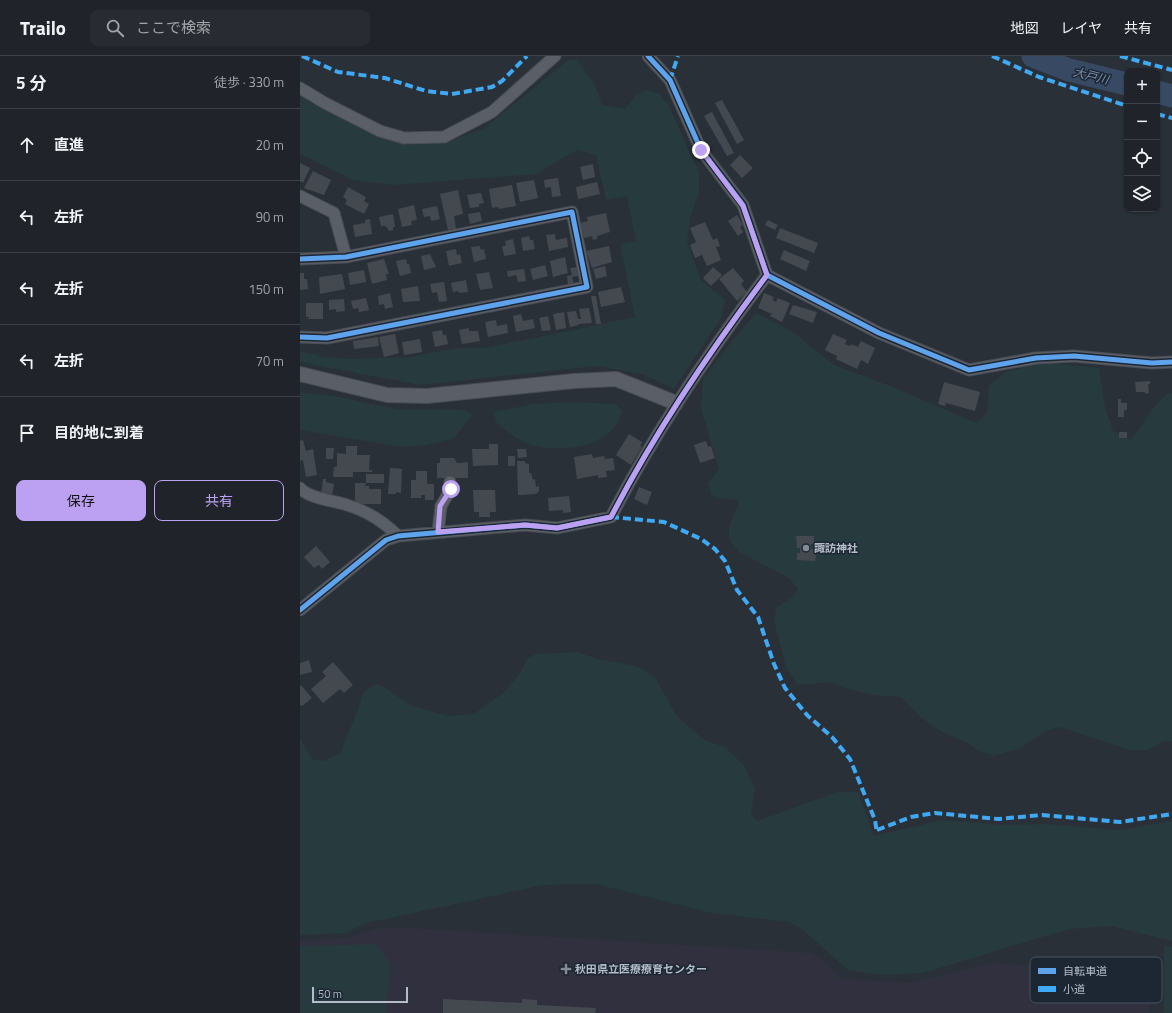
<!DOCTYPE html>
<html lang="ja">
<meta charset="utf-8">
<style>
:root{--surface:#20242a;--page:#282c32;--text:#f1f3f6;--muted:#a2a4a8;--line:#3d4147;--accent:#bca0f2}
body{margin:0;font-family:"Titillium Web","Noto Sans JP",sans-serif;background:var(--page);color:var(--text)}
.controls{position:absolute;right:12px;top:12px;display:grid;overflow:hidden;border-radius:8px;box-shadow:0 1px 3px #0004}
.controls button{width:36px;height:36px;display:grid;place-items:center;padding:0;border:0;border-bottom:1px solid var(--line);background:var(--surface);color:var(--text);font:20px sans-serif}
.scale{position:absolute;left:12px;bottom:10px;width:96px;box-sizing:border-box;padding-left:4px;border:2px solid #b4bcc9;border-top:0;font-size:11px;line-height:14px;white-space:nowrap;color:#b4bcc9;-webkit-text-stroke:3px #1d2633;paint-order:stroke}
.stop{position:absolute;width:12px;height:12px;margin:-9px;border:3px solid #bca0f2;border-radius:50%;background:#fff}
.stop.end{background:#bca0f2;border-color:#fff;box-shadow:0 1px 4px #0008}
.list{margin:0;padding:0;list-style:none}
h2{display:flex;justify-content:space-between;align-items:center;height:52px;margin:0;padding:0 16px;font-size:17px}
h2 small{font-size:13px;font-weight:400;color:var(--muted)}
.list li{display:grid;grid-template-columns:26px 1fr auto;gap:12px;align-items:center;box-sizing:border-box;height:72px;padding:0 16px;border-top:1px solid var(--line)}
.list b{display:block;font-size:15px;white-space:nowrap}
.list em{font-size:13px;font-style:normal;color:var(--muted)}
.actions{display:flex;gap:8px;padding:12px 16px}
.actions a{flex:1;padding:9px 0;border:1px solid var(--accent);border-radius:8px;text-align:center;font-size:14px;color:var(--accent)}
.actions .main{background:var(--accent);color:#111}
.icon{flex:none;width:22px;height:22px;fill:none;stroke:currentColor;stroke-width:2;stroke-linecap:round;stroke-linejoin:round}
.map{position:relative;flex:none;width:872px;height:957px;overflow:hidden}
header{display:flex;align-items:center;gap:24px;box-sizing:border-box;height:56px;padding:0 20px;background:var(--surface);border-bottom:1px solid var(--line)}
header strong{font-size:19px}
nav{display:flex;gap:22px;margin-inline-start:auto;font-size:14px}
.search{width:280px;height:36px;background:var(--page);display:flex;align-items:center;gap:10px;box-sizing:border-box;padding:0 14px;border-radius:8px;color:var(--muted);font-size:15px}
main{display:flex}
aside{flex:1;background:var(--surface)}
.map>svg:first-child{display:block}
</style>
<header>
<strong>Trailo</strong>
<div class="search"><svg class="icon" aria-label="search" viewBox="0 0 24 24"><circle cx="10" cy="10" r="6"/><path d="M15 15l6 6"/></svg>ここで検索</div>
<nav><a>地図</a><a>レイヤ</a><a>共有</a></nav>
</header>
<main>
<aside>
<h2>5 分<small>徒歩 · 330 m</small></h2>
<ul class="list">
<li><svg class="icon" aria-label="ahead" viewBox="0 0 24 24"><path d="M12 20V5M6 11l6-6 6 6"/></svg><div><b>直進</b></div><em>20 m</em></li>
<li><svg class="icon" aria-label="left" viewBox="0 0 24 24"><path d="M17 20v-9H6M10 6l-5 5 5 5"/></svg><div><b>左折</b></div><em>90 m</em></li>
<li><svg class="icon" aria-label="left" viewBox="0 0 24 24"><path d="M17 20v-9H6M10 6l-5 5 5 5"/></svg><div><b>左折</b></div><em>150 m</em></li>
<li><svg class="icon" aria-label="left" viewBox="0 0 24 24"><path d="M17 20v-9H6M10 6l-5 5 5 5"/></svg><div><b>左折</b></div><em>70 m</em></li>
<li><svg class="icon" aria-label="arrive" viewBox="0 0 24 24"><path d="M6 21V4h12l-3 4 3 4H6"/></svg><div><b>目的地に到着</b></div></li>
</ul>
<div class="actions"><a class="main">保存</a><a>共有</a></div>
</aside>
<div class="map">
<svg width="872" height="957" viewBox="0 0 872 957">
<rect width="100%" height="100%" fill="#2a3038"/>
<path fill="#31303e" d="M 95,871 L 513,897 L 543,923 L 609,927 L 693,907 L 852,919 L 850,957 L 0,957 L 0,885 L 49,882 L 74,873 Z"/>
<path fill="#273a3e" d="M 277,3 L 295,29 L 302,49 L 325,53 L 336,39 L 346,34 L 359,37 L 369,50 L 399,117 L 399,137 L 391,159 L 387,185 L 401,224 L 425,244 L 421,262 L 374,333 L 342,318 L 296,310 L 119,329 L 0,306 L 0,295 L 24,301 L 53,303 L 111,301 L 156,292 L 185,292 L 335,261 L 320,188 L 336,185 L 327,140 L 306,144 L 296,99 L 277,94 L 236,118 L 95,129 L 53,124 L 0,98 L 0,39 L 65,75 L 106,89 L 143,87 L 183,73 L 268,4 Z
M 456,257 L 493,276 L 534,309 L 593,331 L 676,367 L 687,357 L 689,330 L 704,317 L 742,306 L 799,312 L 805,351 L 813,375 L 831,384 C 844,369 853,345 872,336 L 872,685 L 864,685 L 848,694 L 830,694 L 760,671 L 746,675 L 720,692 L 694,700 L 679,695 L 668,687 L 642,676 L 622,662 L 601,641 L 572,639 L 548,633 L 532,626 L 498,629 L 486,611 L 474,565 L 476,552 L 492,541 L 498,533 L 489,522 L 439,496 L 429,483 L 429,470 L 439,447 L 437,444 L 419,442 L 411,438 L 408,428 L 419,413 L 401,352 L 403,323 L 435,281 Z
M 0,336 L 39,341 L 98,353 L 166,354 L 172,359 L 154,382 L 127,389 L 102,391 L 0,374 Z
M 272,346 L 316,348 L 322,355 C 315,393 250,401 220,384 C 212,380 203,372 196,366 L 194,356 L 233,348 Z
M 277,596 L 301,604 L 337,610 L 355,621 L 376,659 L 404,684 L 425,691 L 444,709 L 455,733 L 451,758 L 457,765 L 537,736 L 558,736 L 574,780 L 642,764 L 702,769 L 747,768 L 817,774 L 872,765 L 872,885 L 811,870 L 769,873 L 623,917 L 583,919 L 548,914 L 503,874 L 489,866 L 412,857 L 296,828 L 243,829 L 67,867 L 45,877 L 0,879 L 0,682 L 12,703 L 23,705 L 41,697 C 47,676 58,658 63,637 L 75,628 L 84,631 L 112,650 L 148,660 L 174,658 L 203,637 L 218,620 L 228,602 L 236,598 Z
M 76,888 L 91,908 L 86,957 L 0,957 L 0,890 Z
M 864,889 L 872,891 L 872,957 L 864,957 Z"/>
<g fill="none" stroke-linecap="round" stroke-linejoin="round">
<path stroke="#384963" stroke-width="23" d="M 733,0 L 769,14 L 827,28
M 857,36 L 872,40"/>
</g>
<path fill="#444950" d="M 422,44 L 444,84 L 437,88 L 415,47 Z
M 412,56 L 434,97 L 427,100 L 404,60 Z
M 440,99 L 453,112 L 442,122 L 430,109 Z
M 0,107 L 10,112 L 3,127 L 0,125 Z
M 293,108 L 295,121 L 283,124 L 280,111 Z
M 13,115 L 31,124 L 24,139 L 4,132 Z
M 258,122 L 261,140 L 252,141 L 251,131 L 245,132 L 244,124 Z
M 234,124 L 238,142 L 220,146 L 216,127 Z
M 297,126 L 300,138 L 278,143 L 276,131 Z
M 212,129 L 216,150 L 199,153 L 198,151 L 192,152 L 189,133 Z
M 48,131 L 66,141 L 64,145 L 69,148 L 64,158 L 45,148 L 47,144 L 43,141 Z
M 158,134 L 163,158 L 154,160 L 156,173 L 148,174 L 140,138 Z
M 181,137 L 184,147 L 179,148 L 179,151 L 170,152 L 167,139 Z
M 114,149 L 117,164 L 111,165 L 112,169 L 102,171 L 98,153 Z
M 137,150 L 140,163 L 131,165 L 130,160 L 124,161 L 122,153 Z
M 180,156 L 182,165 L 170,168 L 168,158 Z
M 306,157 L 310,176 L 297,180 L 297,183 L 293,184 L 292,180 L 284,182 L 280,167 L 288,165 L 287,161 Z
M 93,158 L 95,171 L 93,171 L 93,174 L 89,175 L 86,170 L 81,170 L 79,161 Z
M 437,159 L 443,169 L 440,171 L 443,176 L 438,180 L 428,165 Z
M 70,163 L 72,178 L 55,181 L 53,169 L 65,167 L 65,164 Z
M 468,164 L 478,169 L 475,174 L 465,169 Z
M 405,166 L 413,184 L 417,182 L 420,190 L 416,191 L 421,204 L 407,210 L 402,199 L 395,202 L 390,189 L 396,186 L 390,172 Z
M 480,172 L 518,187 L 514,197 L 476,182 Z
M 255,178 L 256,184 L 267,182 L 268,191 L 249,195 L 246,179 Z
M 229,180 L 230,184 L 233,184 L 235,193 L 223,195 L 221,182 Z
M 213,183 L 216,198 L 204,200 L 202,190 L 206,190 L 205,185 Z
M 180,190 L 181,194 L 184,193 L 186,203 L 174,206 L 171,191 Z
M 309,190 L 312,206 L 292,212 L 286,195 Z
M 156,193 L 157,199 L 160,198 L 162,207 L 149,210 L 146,195 Z
M 484,194 L 510,205 L 506,215 L 480,203 Z
M 130,198 L 136,211 L 124,214 L 121,200 Z
M 265,201 L 268,217 L 253,221 L 250,205 Z
M 84,203 L 89,218 L 86,218 L 87,224 L 72,228 L 67,207 Z
M 106,203 L 107,208 L 109,208 L 111,217 L 100,220 L 96,205 Z
M 245,209 L 248,220 L 233,224 L 230,213 Z
M 305,210 L 307,220 L 296,223 L 293,213 Z
M 277,211 L 278,220 L 272,221 L 274,228 L 268,229 L 267,220 L 272,219 L 270,212 Z
M 413,211 L 422,219 L 411,230 L 403,222 Z
M 433,212 L 444,225 L 441,228 L 447,236 L 437,245 L 419,223 Z
M 224,213 L 226,225 L 218,226 L 216,219 L 208,221 L 207,215 Z
M 64,214 L 66,226 L 50,229 L 48,217 Z
M 189,216 L 193,232 L 180,234 L 176,218 Z
M 0,217 L 4,217 L 4,223 L 7,223 L 8,233 L 0,234 Z
M 42,218 L 45,233 L 20,238 L 19,221 Z
M 166,224 L 168,236 L 159,237 L 158,235 L 153,236 L 151,227 Z
M 144,226 L 147,245 L 139,246 L 137,236 L 132,237 L 130,228 Z
M 118,230 L 120,245 L 103,246 L 101,233 Z
M 321,231 L 325,246 L 301,251 L 298,236 Z
M 90,237 L 93,251 L 85,253 L 84,248 L 79,249 L 78,240 Z
M 464,237 L 474,241 L 472,244 L 476,246 L 478,242 L 490,247 L 482,266 L 470,260 L 472,258 L 458,252 Z
M 291,240 L 296,240 L 301,268 L 296,268 Z
M 66,242 L 69,254 L 59,256 L 58,252 L 53,253 L 51,245 Z
M 44,243 L 45,255 L 36,256 L 36,253 L 29,254 L 29,244 Z
M 6,247 L 23,247 L 23,263 L 8,263 L 9,261 L 6,261 Z
M 493,249 L 517,256 L 513,267 L 489,258 Z
M 289,252 L 292,267 L 278,268 L 279,269 L 270,271 L 267,256 L 276,255 L 278,263 L 281,263 L 279,253 Z
M 264,256 L 266,272 L 256,274 L 253,258 Z
M 221,258 L 223,265 L 233,263 L 235,272 L 216,276 L 213,260 Z
M 248,260 L 251,274 L 242,275 L 239,262 Z
M 196,264 L 197,270 L 207,268 L 208,277 L 188,281 L 185,266 Z
M 169,272 L 169,275 L 178,275 L 180,285 L 162,288 L 159,274 Z
M 142,274 L 143,279 L 146,279 L 148,288 L 135,291 L 132,276 Z
M 95,278 L 99,297 L 84,301 L 79,281 Z
M 533,278 L 547,284 L 545,288 L 550,290 L 551,288 L 558,291 L 561,285 L 575,292 L 568,308 L 561,304 L 557,313 L 536,303 L 537,300 L 525,294 Z
M 78,281 L 79,290 L 54,293 L 53,285 Z
M 120,283 L 122,296 L 104,299 L 102,286 Z
M 850,325 L 850,328 L 848,328 L 849,337 L 845,338 L 845,336 L 836,336 L 835,326 Z
M 644,326 L 680,336 L 675,355 L 646,347 L 645,350 L 638,348 Z
M 818,343 L 821,343 L 821,347 L 827,347 L 827,354 L 818,354 Z
M 818,354 L 824,354 L 824,361 L 818,361 Z
M 819,376 L 827,376 L 827,382 L 819,382 Z
M 329,378 L 342,386 L 340,390 L 342,391 L 331,409 L 316,399 Z
M 3,384 L 6,395 L 13,393 L 17,419 L 6,421 L 3,404 L 0,405 L 0,385 Z
M 406,385 L 408,391 L 411,390 L 415,402 L 400,407 L 394,389 Z
M 189,388 L 198,388 L 198,409 L 173,410 L 172,393 L 189,393 Z
M 46,390 L 57,390 L 57,399 L 70,399 L 69,414 L 72,414 L 72,416 L 53,416 L 53,421 L 33,421 L 34,411 L 37,411 L 37,397 L 46,398 Z
M 26,392 L 34,392 L 33,403 L 26,403 Z
M 217,393 L 226,393 L 227,401 L 218,402 Z
M 292,398 L 293,402 L 304,400 L 305,403 L 313,402 L 315,414 L 306,415 L 307,421 L 298,422 L 298,419 L 277,423 L 274,401 Z
M 208,400 L 215,400 L 215,410 L 208,410 Z
M 140,402 L 154,402 L 157,407 L 168,406 L 168,422 L 137,422 L 137,407 L 140,407 Z
M 217,405 L 225,405 L 225,407 L 229,408 L 229,417 L 231,417 L 233,424 L 235,423 L 236,431 L 239,430 L 239,436 L 237,436 L 237,438 L 218,439 Z
M 90,412 L 102,413 L 101,437 L 96,436 L 96,438 L 88,438 Z
M 116,415 L 127,415 L 127,428 L 134,428 L 134,444 L 125,444 L 125,439 L 121,439 L 121,442 L 111,442 L 111,424 L 116,424 Z
M 66,418 L 84,418 L 84,427 L 66,427 Z
M 23,423 L 26,423 L 26,426 L 34,428 L 32,440 L 21,438 Z
M 55,427 L 66,427 L 65,430 L 69,430 L 69,433 L 81,433 L 81,448 L 55,448 Z
M 339,431 L 352,436 L 347,449 L 334,443 Z
M 173,434 L 195,434 L 196,456 L 190,456 L 190,461 L 179,461 L 179,456 L 174,456 Z
M 269,440 L 271,456 L 263,457 L 263,454 L 249,455 L 248,442 Z
M 496,480 L 514,480 L 514,488 L 511,488 L 511,493 L 517,493 L 515,505 L 497,504 L 497,497 L 500,497 L 500,492 L 497,492 Z
M 16,490 L 30,506 L 22,513 L 19,509 L 14,512 L 4,501 Z
M 9,604 L 12,616 L 0,619 L 0,607 Z
M 33,606 L 53,629 L 44,637 L 40,633 L 23,647 L 11,633 L 26,620 L 22,616 Z
M 1,629 L 12,642 L 2,650 L 0,649 L 0,630 Z
M 143,943 L 222,947 L 222,943 L 237,944 L 237,949 L 296,952 L 295,957 L 143,957 Z"/>
<g fill="none" stroke-linecap="round" stroke-linejoin="round">
<defs>
<path id="minor" d="M 348,0 L 370,24 L 401,94 L 443,149 L 467,219 L 579,277 L 669,314 L 736,302 L 774,300 L 852,307 L 872,306
M 0,32 L 25,47 L 80,75 L 104,82 L 144,81 L 192,56 L 255,0
M 0,140 L 34,157 L 46,201
M 0,203 L 46,201 L 272,156 L 287,231 L 27,282 L 0,281
M 0,432 C 7,442 35,445 47,449 C 67,455 83,465 98,480
M 138,476 L 141,450 L 151,433 L 150,426
M 0,554 L 86,484 L 98,480 L 225,469 L 257,472 L 311,461 C 355,376 409,296 467,219"/>
<path id="tertiary" d="M 0,318 L 87,339 L 127,340 L 274,325 L 316,323 L 376,347"/>
</defs>
<use href="#minor" stroke="#484c53" stroke-width="13"/>
<use href="#tertiary" stroke="#484c53" stroke-width="16"/>
<use href="#minor" stroke="#5a5e66" stroke-width="11"/>
<use href="#tertiary" stroke="#5a5e66" stroke-width="14"/>
<path stroke="#3fa9f5" stroke-width="4" stroke-dasharray="8 4" stroke-linecap="butt" d="M 2,0 L 38,16 L 85,22 L 126,35 L 152,38 L 192,31 L 202,25 L 227,0
M 692,0 L 739,21 L 827,50
M 820,0 L 872,14
M 370,24 L 378,0
M 857,58 L 872,62
M 311,461 L 364,466 L 401,483 L 415,493 L 425,505 L 437,534 L 458,561 L 474,608 L 485,632 L 507,659 L 532,681 L 550,703 L 575,764 L 577,777
M 577,774 L 611,761 L 635,757 L 698,763 L 742,759 L 820,766 L 872,758"/>
<defs>
<path id="cycleway" d="M 348,0 L 370,24 L 401,94 L 443,149 L 467,219 L 579,277 L 669,314 L 736,302 L 774,300 L 852,307 L 872,306
M 0,203 L 46,201 L 272,156 L 287,231 L 27,282 L 0,281
M 0,554 L 86,484 L 98,480 L 225,469 L 257,472 L 311,461 C 355,376 409,296 467,219"/>
</defs>
<use href="#cycleway" stroke="#1d2633" stroke-width="8"/>
<use href="#cycleway" stroke="#60a3ed" stroke-width="5"/>
</g>
<g fill="none" stroke-linecap="round" stroke-linejoin="round">
<path stroke="#bca0f2" stroke-width="5" d="M 151,433 L 140,450 L 138,476 L 225,469 L 257,472 L 311,461 C 355,376 409,296 467,219 L 443,150 L 401,94"/>
</g>
<g fill="#848b96" stroke="#1d2633" stroke-width="1.5">
<circle cx="506" cy="492" r="4"/>
<path d="M264 907h4v4h4v4h-4v4h-4v-4h-4v-4h4z"/>
</g>
<g text-anchor="middle" stroke-width="3" stroke-linejoin="round" paint-order="stroke">
<g font-size="11" font-weight="bold" fill="#b4bcc9" stroke="#1d2633" text-anchor="start">
<text x="514" y="496">諏訪神社</text>
<text x="275" y="917">秋田県立医療療育センター</text>
</g>
<g font-size="12" font-style="italic" fill="#7c92b1" stroke="#1d2633">
<text transform="translate(791 20) rotate(14)" y="4">大戸川</text>
</g>
</g>
<rect x="730" y="901" width="132" height="46" rx="6" fill="#1d2633" stroke="#4a5360" stroke-width="1"/>
<rect x="738" y="912" width="18" height="6" fill="#60a3ed"/>
<rect x="738" y="930" width="18" height="6" fill="#3fa9f5"/>
<g font-size="11" fill="#b4bcc9">
<text x="763" y="919">自転車道</text>
<text x="763" y="937">小道</text>
</g>
</svg>
<div class="controls">
<button>+</button>
<button>−</button>
<button><svg class="icon" aria-label="locate" viewBox="0 0 24 24"><circle cx="12" cy="12" r="6"/><path d="M12 2v4M12 18v4M2 12h4M18 12h4"/></svg></button>
<button><svg class="icon" aria-label="layers" viewBox="0 0 24 24"><path d="M12 4l9 5-9 5-9-5zM3 14l9 5 9-5"/></svg></button>
</div>
<div class="scale">50 m</div>
<div class="stop" style="left:151px;top:433px"></div>
<div class="stop end" style="left:401px;top:94px"></div>
</div>
</main>
